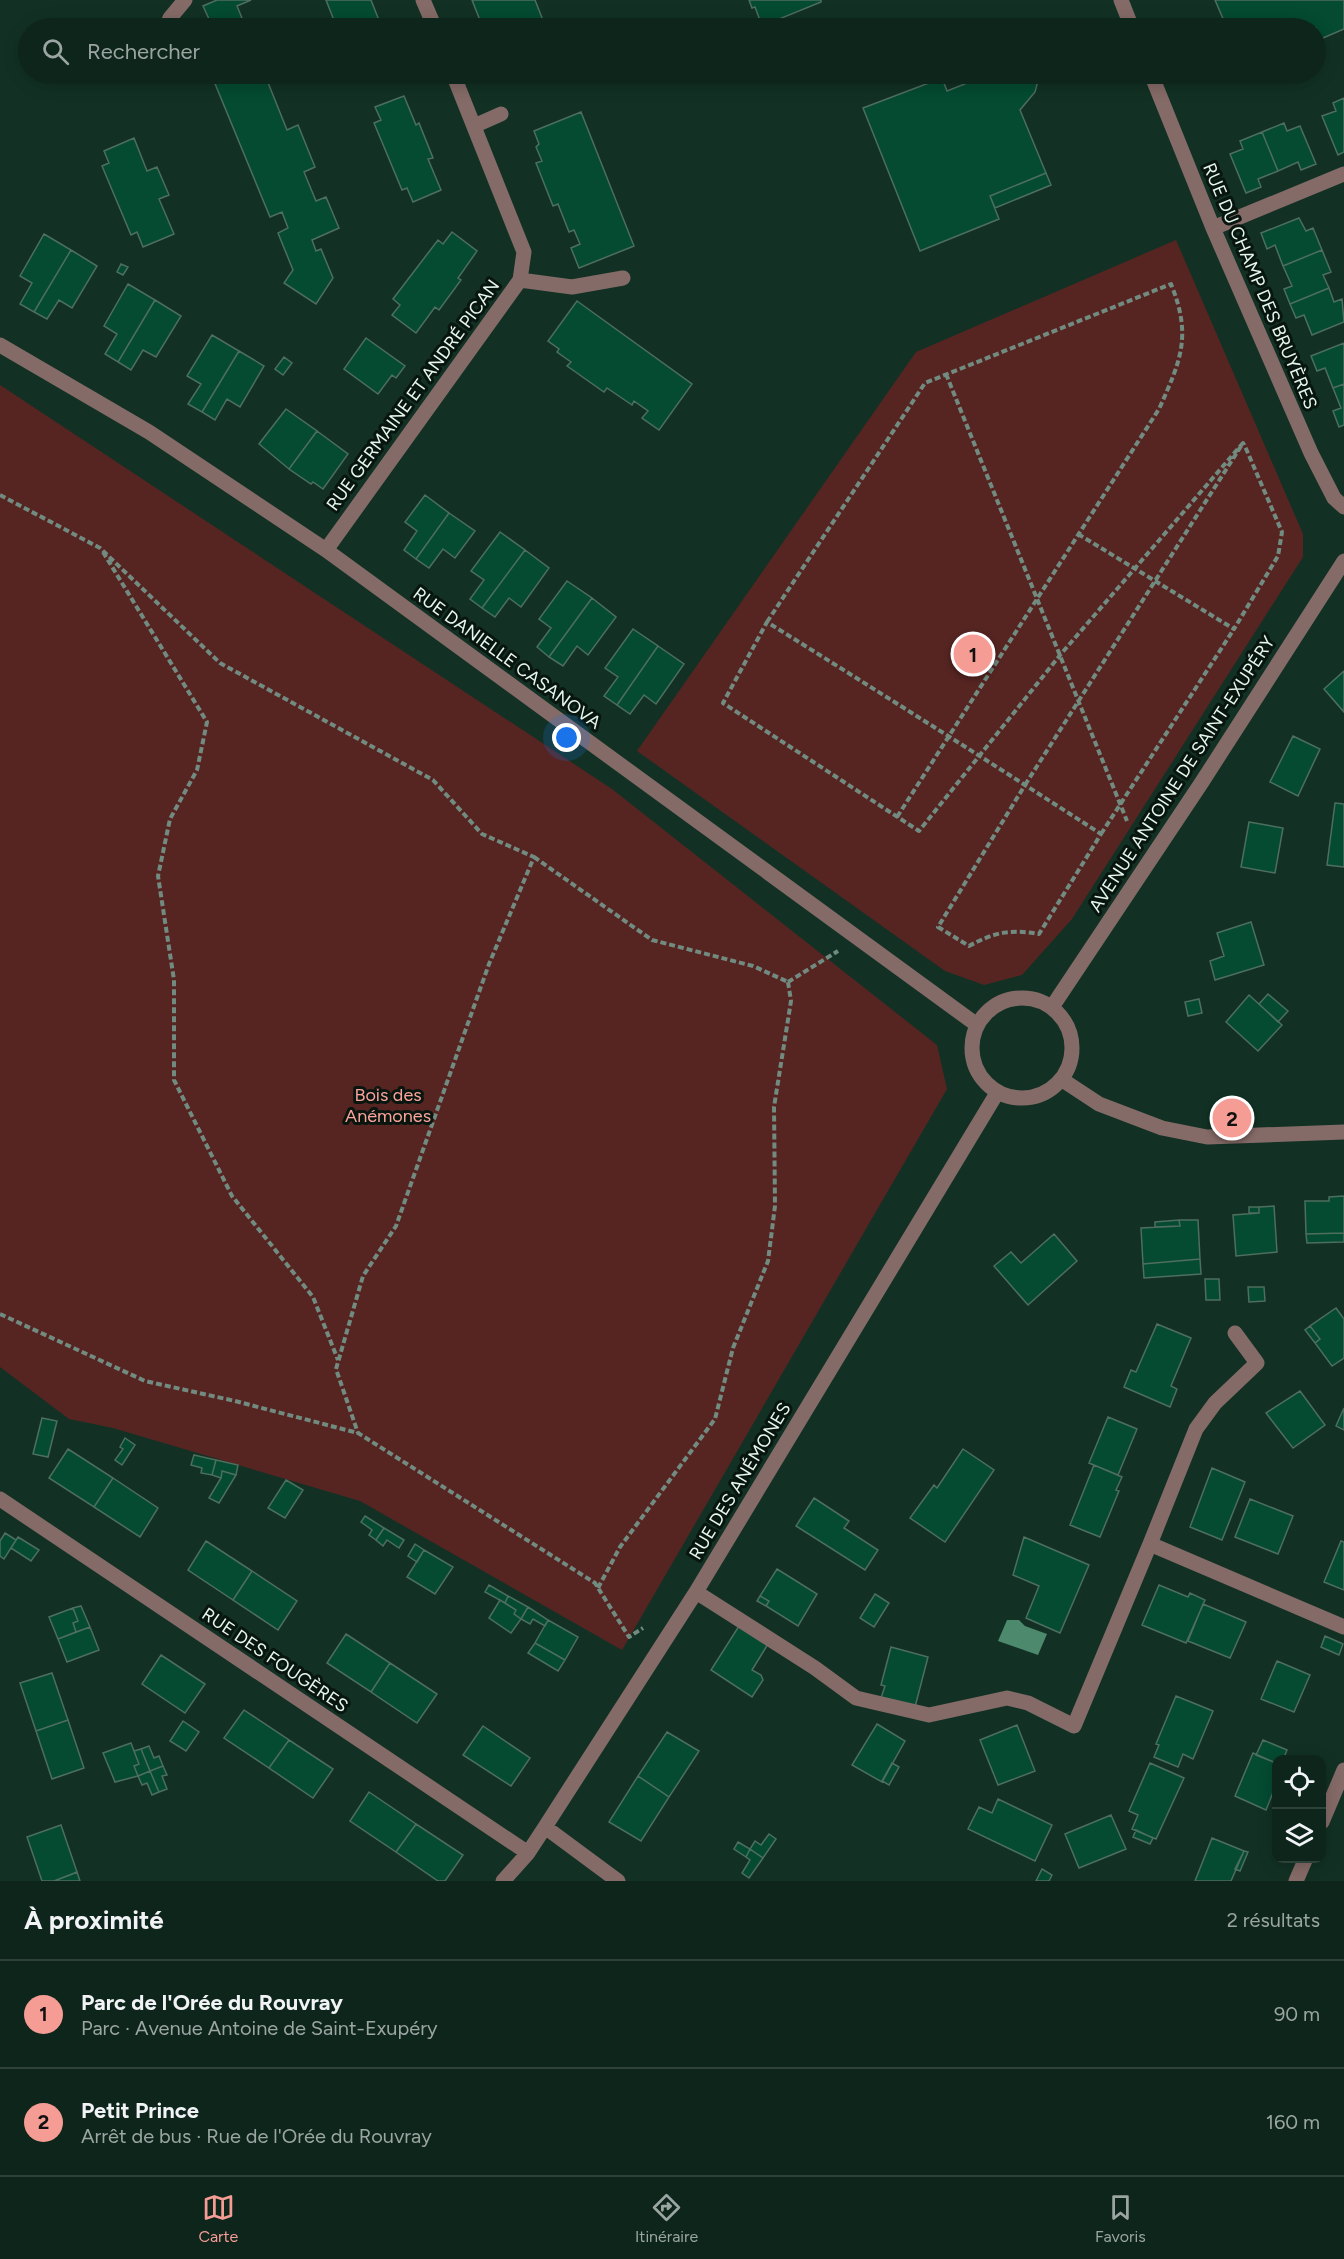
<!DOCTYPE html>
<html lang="fr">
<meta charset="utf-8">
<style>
:root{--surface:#0e251b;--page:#1c3128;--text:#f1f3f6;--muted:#9ba5a3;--line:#2e423a;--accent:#f59c94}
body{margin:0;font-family:Figtree,sans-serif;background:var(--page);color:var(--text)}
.controls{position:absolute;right:18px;bottom:18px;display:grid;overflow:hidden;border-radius:12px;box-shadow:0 3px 15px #0003}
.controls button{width:54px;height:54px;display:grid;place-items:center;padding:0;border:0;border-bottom:2px solid var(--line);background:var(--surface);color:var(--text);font:30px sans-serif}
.you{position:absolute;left:567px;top:738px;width:21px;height:21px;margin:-15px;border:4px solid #fff;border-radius:50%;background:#1a73e8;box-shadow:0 0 0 9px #1a73e833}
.badge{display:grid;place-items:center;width:39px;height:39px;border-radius:50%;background:var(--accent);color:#111;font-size:20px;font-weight:700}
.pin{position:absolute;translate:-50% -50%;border:3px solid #fff;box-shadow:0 2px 6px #0006}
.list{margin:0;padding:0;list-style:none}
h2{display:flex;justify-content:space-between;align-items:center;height:78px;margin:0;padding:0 24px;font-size:26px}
h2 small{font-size:20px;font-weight:400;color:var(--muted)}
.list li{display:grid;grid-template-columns:39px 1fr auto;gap:18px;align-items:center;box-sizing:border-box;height:108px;padding:0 24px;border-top:2px solid var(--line)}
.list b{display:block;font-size:22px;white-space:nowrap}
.list p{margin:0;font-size:20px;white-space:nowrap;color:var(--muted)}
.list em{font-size:20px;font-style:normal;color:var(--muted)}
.icon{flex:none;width:33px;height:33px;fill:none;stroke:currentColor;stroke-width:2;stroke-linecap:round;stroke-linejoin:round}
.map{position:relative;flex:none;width:1344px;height:1881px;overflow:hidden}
.search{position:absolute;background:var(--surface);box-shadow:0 3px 15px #0003;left:18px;right:18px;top:18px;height:66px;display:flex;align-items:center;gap:15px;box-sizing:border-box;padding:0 21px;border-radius:33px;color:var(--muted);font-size:22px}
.sheet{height:294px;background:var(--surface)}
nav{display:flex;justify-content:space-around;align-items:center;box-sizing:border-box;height:84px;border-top:2px solid var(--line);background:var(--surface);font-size:16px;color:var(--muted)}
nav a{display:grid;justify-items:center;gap:3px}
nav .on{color:var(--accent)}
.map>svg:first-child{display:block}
</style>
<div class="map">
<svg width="1344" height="1881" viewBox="0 0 1344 1881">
<rect width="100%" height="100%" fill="#123124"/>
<path fill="#562522" d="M 1176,240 L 1303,534 L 1303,557 L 1072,919 L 1022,975 L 984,985 L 945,971 L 637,751 L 916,352 Z
M 0,385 L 612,789 L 937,1045 L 947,1089 L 622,1650 L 360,1501 L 113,1428 L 69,1419 L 0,1367 Z"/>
<path fill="#4c896d" d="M 1007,1620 L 1019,1620 L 1025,1626 L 1047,1634 L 1038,1655 L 998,1641 Z"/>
<path fill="#044b32" stroke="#4e6e5e" stroke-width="1.5" d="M 217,0 L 251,0 L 237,6 L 246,28 L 192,28 L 191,26 L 209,19 L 203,6 Z
M 326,0 L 371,0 L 382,28 L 337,28 Z
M 472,0 L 535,0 L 546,28 L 483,28 Z
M 749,0 L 821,0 L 821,2 L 762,26 L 755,7 L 752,8 Z
M 1215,0 L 1344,0 L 1344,29 L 1316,41 L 1316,28 L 1227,28 Z
M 211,74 L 269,74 L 265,75 L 287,130 L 298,125 L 315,167 L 304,172 L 316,201 L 326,197 L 339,228 L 312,240 L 316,251 L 321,249 L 333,278 L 316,304 L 284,283 L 293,270 L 278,233 L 288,228 L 282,212 L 270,217 Z
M 990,74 L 1040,74 L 1035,92 L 1020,110 L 1046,173 L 990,196 L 999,219 L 920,251 L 863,108 L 942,78 L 947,91 Z
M 404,96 L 416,125 L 419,123 L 433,158 L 428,159 L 441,190 L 413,202 L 407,188 L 402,190 L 374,123 L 381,120 L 375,107 Z
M 1344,98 L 1344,152 L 1338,155 L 1322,116 L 1336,111 L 1333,103 Z
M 581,112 L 634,246 L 579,268 L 571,248 L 580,244 L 574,230 L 569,232 L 558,204 L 553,206 L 536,163 L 542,161 L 536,147 L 539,144 L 534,131 Z
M 1284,123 L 1287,131 L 1300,126 L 1316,164 L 1301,170 L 1298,162 L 1278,171 L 1262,132 Z
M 1262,132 L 1278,171 L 1258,179 L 1261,187 L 1246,193 L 1230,154 L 1243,149 L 1240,141 Z
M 134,138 L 147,171 L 157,167 L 169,195 L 159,199 L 174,234 L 143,247 L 137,232 L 131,235 L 102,166 L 109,163 L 104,151 Z
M 1046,173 L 1051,185 L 995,208 L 990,196 Z
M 1299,218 L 1306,231 L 1313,228 L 1322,250 L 1283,266 L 1275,245 L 1267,249 L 1261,233 Z
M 452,232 L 477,251 L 458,278 L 461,280 L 439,310 L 435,307 L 416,333 L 392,315 L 400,305 L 393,299 L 438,240 L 443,244 Z
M 44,234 L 71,250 L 34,312 L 20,304 L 32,283 L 20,276 Z
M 71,250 L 97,266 L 72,308 L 59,300 L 47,319 L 34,312 Z
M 1322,250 L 1331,272 L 1323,275 L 1329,288 L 1290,304 L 1284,289 L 1292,286 L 1283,266 Z
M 121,264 L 128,267 L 123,275 L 117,272 Z
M 128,284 L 155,300 L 118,362 L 105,354 L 117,334 L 104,326 Z
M 1329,288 L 1334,302 L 1342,299 L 1344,322 L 1312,335 L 1304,315 L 1296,318 L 1290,304 Z
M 155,300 L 181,316 L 156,357 L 143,350 L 131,370 L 118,362 Z
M 577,301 L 692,384 L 659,430 L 642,418 L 648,411 L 634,401 L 632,405 L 607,388 L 604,392 L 567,366 L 571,362 L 557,352 L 559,349 L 548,341 Z
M 212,335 L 239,351 L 202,412 L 188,404 L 201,384 L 187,376 Z
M 366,338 L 405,366 L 396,378 L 392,375 L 378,394 L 344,369 Z
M 1344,343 L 1344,384 L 1333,388 L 1325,368 L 1317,371 L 1311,356 Z
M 239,351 L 264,366 L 240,407 L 227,399 L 215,420 L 202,412 Z
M 284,357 L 292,363 L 283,375 L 275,369 Z
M 1344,384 L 1344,425 L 1339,427 L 1333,411 L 1341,408 L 1333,388 Z
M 286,409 L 317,431 L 289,469 L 259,444 Z
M 317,431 L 348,454 L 323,489 L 313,482 L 311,484 L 289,469 Z
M 425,495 L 449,513 L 416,559 L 404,550 L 417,531 L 405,522 Z
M 449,513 L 475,531 L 455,558 L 443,549 L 429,568 L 416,559 Z
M 500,532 L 525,550 L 482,608 L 470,599 L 484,580 L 471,571 Z
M 525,550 L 549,568 L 521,607 L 509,598 L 495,617 L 482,608 Z
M 567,581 L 592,598 L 549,657 L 537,647 L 551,628 L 539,619 Z
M 592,598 L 616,617 L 588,655 L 577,646 L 563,666 L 549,657 Z
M 633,629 L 658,646 L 617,705 L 604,696 L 618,677 L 605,668 Z
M 658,646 L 684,664 L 656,704 L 644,695 L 630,714 L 617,705 Z
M 1344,671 L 1344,712 L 1324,689 Z
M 1293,736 L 1320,749 L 1298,796 L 1270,782 Z
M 1335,803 L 1344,804 L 1344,867 L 1327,865 Z
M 1249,822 L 1283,828 L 1275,873 L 1241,867 Z
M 1251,922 L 1264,965 L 1215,980 L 1210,961 L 1224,956 L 1217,933 Z
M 1268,994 L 1288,1011 L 1278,1022 L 1259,1004 Z
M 1249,995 L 1282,1025 L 1258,1051 L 1226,1022 Z
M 1199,999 L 1202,1013 L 1188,1016 L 1185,1002 Z
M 1344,1196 L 1344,1233 L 1306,1234 L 1305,1201 L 1329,1201 L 1329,1197 Z
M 1274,1206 L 1277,1252 L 1236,1256 L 1233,1215 L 1259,1213 L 1259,1207 Z
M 1249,1207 L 1259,1207 L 1259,1213 L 1249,1213 Z
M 1179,1220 L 1198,1220 L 1200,1259 L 1143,1264 L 1141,1228 L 1180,1226 Z
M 1179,1220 L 1180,1226 L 1155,1227 L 1155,1222 Z
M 1344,1233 L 1344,1242 L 1307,1243 L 1306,1234 Z
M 1054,1234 L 1077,1261 L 1028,1305 L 994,1266 L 1011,1252 L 1021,1263 Z
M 1200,1259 L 1201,1274 L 1144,1278 L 1143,1264 Z
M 1205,1279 L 1219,1279 L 1220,1300 L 1206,1300 Z
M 1248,1287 L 1264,1287 L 1265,1301 L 1249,1302 Z
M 1336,1308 L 1344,1319 L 1344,1358 L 1332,1366 L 1315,1343 L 1320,1339 L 1310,1326 Z
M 1157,1324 L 1191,1338 L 1171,1386 L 1177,1389 L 1170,1407 L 1124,1387 L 1131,1370 L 1136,1372 Z
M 1310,1326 L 1320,1339 L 1315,1343 L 1305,1330 Z
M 1300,1391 L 1325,1425 L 1293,1448 L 1266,1413 Z
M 1344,1408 L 1344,1430 L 1336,1426 Z
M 1108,1417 L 1137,1429 L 1118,1475 L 1089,1463 Z
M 42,1418 L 57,1421 L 48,1457 L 33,1454 Z
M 125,1438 L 135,1445 L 122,1465 L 115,1460 L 123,1449 L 120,1447 Z
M 68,1449 L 113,1478 L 94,1507 L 49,1478 Z
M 963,1449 L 994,1470 L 945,1542 L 910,1518 L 934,1485 L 937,1488 Z
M 194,1455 L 216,1460 L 212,1475 L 201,1473 L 202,1468 L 191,1465 Z
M 216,1460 L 238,1465 L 236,1475 L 222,1471 L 221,1478 L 212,1475 Z
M 1094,1465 L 1122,1477 L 1116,1490 L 1119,1491 L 1100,1537 L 1070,1525 Z
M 1212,1468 L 1245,1482 L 1222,1540 L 1190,1527 Z
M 222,1471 L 236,1475 L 219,1503 L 209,1498 L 221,1478 Z
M 113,1478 L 158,1508 L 140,1537 L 94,1507 Z
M 286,1480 L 303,1490 L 285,1518 L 268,1508 Z
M 814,1498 L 849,1521 L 844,1528 L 878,1550 L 865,1570 L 796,1526 Z
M 1250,1499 L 1293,1516 L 1278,1554 L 1235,1537 Z
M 365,1516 L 384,1528 L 376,1540 L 369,1535 L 372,1530 L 361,1522 Z
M 384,1528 L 404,1540 L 399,1548 L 387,1540 L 383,1546 L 376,1540 Z
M 5,1533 L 16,1540 L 4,1559 L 0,1556 L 0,1541 Z
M 18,1537 L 39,1550 L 31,1561 L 11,1548 Z
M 1024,1537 L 1089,1565 L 1060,1633 L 1026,1618 L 1039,1586 L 1013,1575 Z
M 206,1541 L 252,1571 L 233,1600 L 188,1570 Z
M 1341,1541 L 1344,1542 L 1344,1590 L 1324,1582 Z
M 415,1544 L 424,1550 L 417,1562 L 408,1556 Z
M 424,1550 L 453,1567 L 435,1594 L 407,1577 Z
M 777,1569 L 817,1594 L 798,1626 L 766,1606 L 769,1601 L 760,1596 Z
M 252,1571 L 297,1601 L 278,1630 L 233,1600 Z
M 489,1585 L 508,1596 L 505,1603 L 485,1592 Z
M 1159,1585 L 1188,1597 L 1190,1593 L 1205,1600 L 1186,1643 L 1142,1625 Z
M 875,1594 L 889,1603 L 874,1627 L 860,1618 Z
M 508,1596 L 528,1607 L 521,1619 L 514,1614 L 516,1610 L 505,1603 Z
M 760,1596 L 769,1601 L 766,1606 L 757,1601 Z
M 500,1600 L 516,1610 L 514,1614 L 521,1619 L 511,1633 L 489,1618 Z
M 1203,1604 L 1246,1622 L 1230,1658 L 1188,1641 Z
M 81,1606 L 90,1627 L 76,1632 L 73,1623 L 78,1621 L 73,1608 Z
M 528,1607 L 548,1620 L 545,1626 L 533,1619 L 530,1624 L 521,1619 Z
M 73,1608 L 78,1621 L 73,1623 L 76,1632 L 58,1639 L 49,1617 Z
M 548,1620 L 578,1637 L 565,1660 L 535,1643 Z
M 739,1626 L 768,1644 L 752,1670 L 761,1675 L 763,1680 L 752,1697 L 711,1670 Z
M 90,1627 L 99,1650 L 67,1662 L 58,1639 Z
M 346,1634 L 390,1663 L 371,1692 L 327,1663 Z
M 1325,1636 L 1343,1644 L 1339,1655 L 1321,1647 Z
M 535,1643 L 565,1660 L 558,1671 L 528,1653 Z
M 891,1647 L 928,1657 L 915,1707 L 881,1698 L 885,1686 L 881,1685 Z
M 161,1655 L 205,1684 L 185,1713 L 142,1684 Z
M 1277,1661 L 1310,1675 L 1294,1712 L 1261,1699 Z
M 390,1663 L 437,1694 L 417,1723 L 371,1692 Z
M 52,1673 L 68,1720 L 36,1731 L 20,1683 Z
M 1176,1696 L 1213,1711 L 1193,1759 L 1183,1754 L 1178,1767 L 1154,1757 L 1159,1745 L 1156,1744 Z
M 244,1710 L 289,1740 L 269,1768 L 224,1738 Z
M 68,1720 L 84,1768 L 52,1779 L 36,1731 Z
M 183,1721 L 199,1732 L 186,1751 L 170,1741 Z
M 877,1724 L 905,1741 L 882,1782 L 852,1765 Z
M 1017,1725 L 1035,1771 L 998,1785 L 980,1740 Z
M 483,1726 L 530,1758 L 511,1786 L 463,1755 Z
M 667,1732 L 699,1751 L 669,1797 L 638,1776 Z
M 289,1740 L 333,1769 L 313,1798 L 269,1768 Z
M 1263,1740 L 1287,1750 L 1283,1760 L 1276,1760 L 1276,1763 L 1256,1755 Z
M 131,1743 L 139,1764 L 134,1766 L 138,1776 L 115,1782 L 103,1753 Z
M 149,1746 L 154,1758 L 159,1756 L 163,1766 L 150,1771 L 141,1749 Z
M 141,1749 L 150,1771 L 138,1776 L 134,1766 L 139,1764 L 134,1751 Z
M 1253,1753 L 1276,1763 L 1276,1785 L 1266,1810 L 1235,1796 Z
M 892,1763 L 899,1767 L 889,1785 L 882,1781 Z
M 1150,1763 L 1184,1778 L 1156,1839 L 1132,1829 L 1138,1815 L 1129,1811 Z
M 163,1766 L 167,1775 L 162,1776 L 167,1789 L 159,1792 L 150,1771 Z
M 150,1771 L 159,1792 L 152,1795 L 147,1783 L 142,1785 L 138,1776 Z
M 638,1776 L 669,1797 L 641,1841 L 609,1822 Z
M 369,1792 L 416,1824 L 396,1852 L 350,1821 Z
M 998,1799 L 1052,1825 L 1035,1861 L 968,1829 L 979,1807 L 992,1813 Z
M 1111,1815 L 1126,1849 L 1079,1868 L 1065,1834 Z
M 416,1824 L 463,1855 L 445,1881 L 438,1881 L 396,1852 Z
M 61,1825 L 77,1872 L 54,1881 L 42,1881 L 27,1837 Z
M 1136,1830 L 1153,1838 L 1150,1844 L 1133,1837 Z
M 769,1834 L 776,1839 L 763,1858 L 750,1849 L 755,1841 L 761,1845 Z
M 1212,1838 L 1244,1851 L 1231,1881 L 1195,1881 Z
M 738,1842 L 750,1849 L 746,1857 L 734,1849 Z
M 750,1849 L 763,1858 L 749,1878 L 742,1873 L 750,1860 L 746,1857 Z
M 1244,1851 L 1248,1852 L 1240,1871 L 1235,1869 Z
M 1042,1869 L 1052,1875 L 1049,1881 L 1036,1881 Z
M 77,1872 L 80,1881 L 54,1881 L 70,1875 Z"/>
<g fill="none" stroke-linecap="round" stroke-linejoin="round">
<path stroke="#728b80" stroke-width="4" stroke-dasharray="6 3" stroke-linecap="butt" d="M 946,374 L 1127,821
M 0,495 L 100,548 L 220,663 L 433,780 L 482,834 L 534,857 L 489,964 L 396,1226 L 363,1276 L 336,1369 L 358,1433
M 1078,534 L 1234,629 L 1278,556 L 1282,532 L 1244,444
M 103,552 L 207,722 L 197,770 L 170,819 L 158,876 L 174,980 L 174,1080 L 232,1196 L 313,1297 L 338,1360
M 767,622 L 925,383 L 1171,284 C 1192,336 1181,360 1159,409 L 897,817
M 1025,785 L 1243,443 L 1061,654 L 919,831 L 723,703 L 767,622 C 879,692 990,762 1101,834 L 1039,934 C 1010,929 995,932 969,946 L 938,927 L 1025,785
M 1101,834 L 1234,629
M 534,857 L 652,940 L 753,966 L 788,982
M 788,982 L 838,951
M 0,1314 L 145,1381 L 235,1401 L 358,1433 L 595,1583 L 629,1637 L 643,1628
M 598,1588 L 620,1547 L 715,1419 L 733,1348 L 768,1261 L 775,1206 L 774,1107 L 791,1001 L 788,982"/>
<path stroke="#856b68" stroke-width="15" d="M 423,0 L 435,28
M 1121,0 L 1132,28
M 166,28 L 170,18 L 185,0
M 1151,74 L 1213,228 L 1311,453 L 1334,498 L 1344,507
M 474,126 L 501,114
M 1213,228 L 1344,174
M 520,280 L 572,287 L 623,278
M 0,345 L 149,432 L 326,550 L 977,1025
M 326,550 L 520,280 L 524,252 L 453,74
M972 1048a50 50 0 1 1 100 0a50 50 0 1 1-100 0Z
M 1052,1007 L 1202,782 L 1344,561
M 1061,1079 L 1099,1104 L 1162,1128 L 1207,1137 L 1344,1132
M 0,1499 L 528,1853
M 1150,1544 L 1344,1627
M 696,1592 L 815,1668 L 856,1698 L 929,1715 L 1007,1698 L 1028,1703 L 1074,1726 L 1150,1544 L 1196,1429 L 1215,1403 L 1257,1363 L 1235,1333
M 1322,1822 L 1344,1770
M 545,1827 L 618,1881
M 503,1881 L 528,1853 L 545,1827 L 696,1592 L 997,1093
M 1296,1881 L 1306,1858"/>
</g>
<g text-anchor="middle" stroke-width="6" stroke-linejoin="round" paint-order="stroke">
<g font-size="18" fill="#e6f8ee" stroke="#091610">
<text transform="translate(1260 286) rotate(67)" y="6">RUE DU CHAMP DES BRUYÈRES</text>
<text transform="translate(413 395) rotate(-54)" y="6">RUE GERMAINE ET ANDRÉ PICAN</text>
<text transform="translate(507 658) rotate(36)" y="6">RUE DANIELLE CASANOVA</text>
<text transform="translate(1182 774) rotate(-57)" y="6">AVENUE ANTOINE DE SAINT-EXUPÉRY</text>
<text transform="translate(740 1481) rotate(-59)" y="6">RUE DES ANÉMONES</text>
<text transform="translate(275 1660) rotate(34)" y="6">RUE DES FOUGÈRES</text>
</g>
<g font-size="18" fill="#fca39b" stroke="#091610">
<text x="388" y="1101">Bois des<tspan x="388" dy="21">Anémones</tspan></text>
</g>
</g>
</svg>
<div class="controls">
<button><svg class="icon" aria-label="locate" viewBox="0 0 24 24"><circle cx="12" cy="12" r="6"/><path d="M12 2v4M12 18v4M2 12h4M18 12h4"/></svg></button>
<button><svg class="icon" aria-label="layers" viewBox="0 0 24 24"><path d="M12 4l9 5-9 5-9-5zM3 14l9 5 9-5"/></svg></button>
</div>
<div class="you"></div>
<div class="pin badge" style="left:973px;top:654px">1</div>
<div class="pin badge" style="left:1232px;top:1118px">2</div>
<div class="search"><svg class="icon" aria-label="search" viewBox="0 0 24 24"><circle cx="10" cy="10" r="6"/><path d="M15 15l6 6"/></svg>Rechercher</div>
</div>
<section class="sheet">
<h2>À proximité<small>2 résultats</small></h2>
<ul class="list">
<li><span class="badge">1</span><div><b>Parc de l'Orée du Rouvray</b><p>Parc · Avenue Antoine de Saint-Exupéry</p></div><em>90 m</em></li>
<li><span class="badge">2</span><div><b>Petit Prince</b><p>Arrêt de bus · Rue de l'Orée du Rouvray</p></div><em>160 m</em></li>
</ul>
</section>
<nav>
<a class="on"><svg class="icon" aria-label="map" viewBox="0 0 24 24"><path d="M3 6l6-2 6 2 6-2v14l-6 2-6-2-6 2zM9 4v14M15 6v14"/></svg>Carte</a>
<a><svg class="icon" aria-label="directions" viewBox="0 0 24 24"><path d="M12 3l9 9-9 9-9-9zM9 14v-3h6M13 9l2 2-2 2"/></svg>Itinéraire</a>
<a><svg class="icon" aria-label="saved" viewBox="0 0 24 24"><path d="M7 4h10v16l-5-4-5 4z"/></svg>Favoris</a>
</nav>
